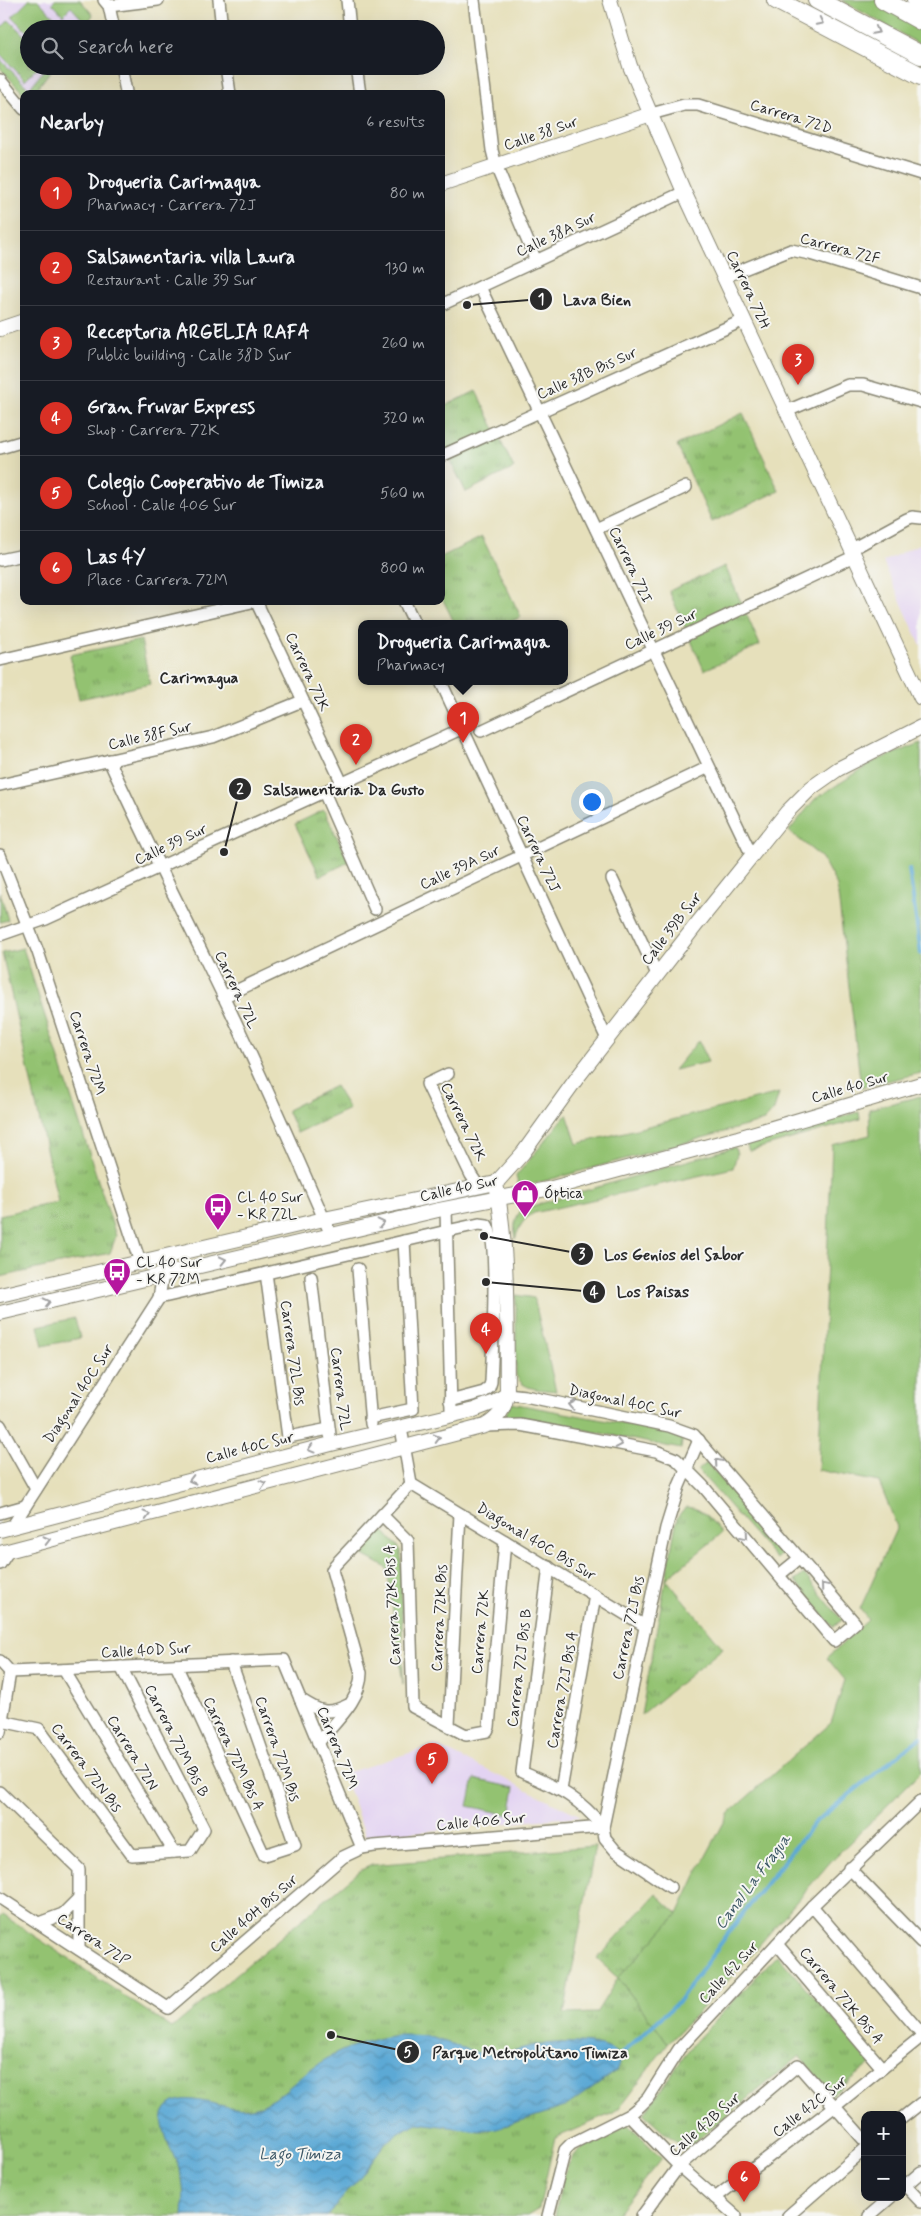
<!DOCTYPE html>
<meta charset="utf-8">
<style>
body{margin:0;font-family:Mynerve,sans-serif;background:#242831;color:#f1f3f6}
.controls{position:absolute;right:15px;bottom:15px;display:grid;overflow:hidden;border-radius:10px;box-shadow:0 5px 20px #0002}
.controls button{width:45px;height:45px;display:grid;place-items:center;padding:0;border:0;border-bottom:1px solid #363941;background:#171b24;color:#f1f3f6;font:25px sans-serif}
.you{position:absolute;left:591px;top:801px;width:18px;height:18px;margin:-12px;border:4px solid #fff;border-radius:50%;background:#1a73e8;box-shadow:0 0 0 8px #1a73e833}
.badge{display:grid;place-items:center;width:32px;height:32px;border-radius:50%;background:#d93025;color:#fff;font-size:16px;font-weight:700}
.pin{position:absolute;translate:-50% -41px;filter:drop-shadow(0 1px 2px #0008)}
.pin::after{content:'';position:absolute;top:26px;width:18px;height:15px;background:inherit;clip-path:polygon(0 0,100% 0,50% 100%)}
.popup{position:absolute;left:358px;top:620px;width:210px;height:65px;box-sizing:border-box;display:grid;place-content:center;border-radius:10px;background:#171b24;filter:drop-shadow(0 1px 4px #0005);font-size:16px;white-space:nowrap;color:#9ea1a6}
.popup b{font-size:19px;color:#f1f3f6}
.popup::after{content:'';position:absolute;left:50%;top:100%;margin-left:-10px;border:10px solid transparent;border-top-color:#171b24}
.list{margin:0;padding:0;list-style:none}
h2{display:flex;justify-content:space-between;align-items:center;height:65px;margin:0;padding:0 20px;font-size:21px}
h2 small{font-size:16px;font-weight:400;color:#9ea1a6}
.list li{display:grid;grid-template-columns:32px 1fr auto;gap:15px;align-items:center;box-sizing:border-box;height:75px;padding:0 20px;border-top:1px solid #363941}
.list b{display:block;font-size:19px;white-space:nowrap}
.list p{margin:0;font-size:16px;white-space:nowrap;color:#9ea1a6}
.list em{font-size:16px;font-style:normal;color:#9ea1a6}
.icon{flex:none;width:28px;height:28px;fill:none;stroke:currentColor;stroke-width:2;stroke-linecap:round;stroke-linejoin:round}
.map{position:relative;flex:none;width:921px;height:2216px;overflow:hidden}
.search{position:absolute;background:#171b24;box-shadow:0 5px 20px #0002;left:20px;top:20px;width:425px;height:55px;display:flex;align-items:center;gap:12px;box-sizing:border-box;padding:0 18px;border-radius:28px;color:#9ea1a6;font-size:19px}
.panel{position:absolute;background:#171b24;box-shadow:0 5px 20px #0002;left:20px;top:90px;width:425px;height:515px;border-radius:10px}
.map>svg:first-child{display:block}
.built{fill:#e3d3f2}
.green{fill:#93c271;stroke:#5f764e}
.park{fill:url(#park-tufts);stroke:#5f764e}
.water{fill:url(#water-waves);stroke:#446a80}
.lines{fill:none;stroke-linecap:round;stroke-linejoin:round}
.stream{stroke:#5ca9d5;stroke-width:4}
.minor-casing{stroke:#888673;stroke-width:14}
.tertiary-casing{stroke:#888673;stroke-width:16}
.trunk-casing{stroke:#888673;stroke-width:20}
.minor{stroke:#fff;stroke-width:11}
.tertiary{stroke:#fff;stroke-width:14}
.trunk{stroke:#fff;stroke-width:18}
.oneway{stroke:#a0a0a0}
.labels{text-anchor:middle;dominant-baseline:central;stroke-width:4;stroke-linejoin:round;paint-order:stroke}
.street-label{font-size:15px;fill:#2b2b2b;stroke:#f6f6f2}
.poi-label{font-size:15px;fill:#2b2b2b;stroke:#f6f6f2;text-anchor:start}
.neighbourhood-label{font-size:16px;font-weight:bold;fill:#2b2b2b;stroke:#f6f6f2}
.water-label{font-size:16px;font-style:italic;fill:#3c5766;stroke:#f6f6f2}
.leader{fill:none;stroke:#2b2b2b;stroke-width:2}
.callout-dot{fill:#2b2b2b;stroke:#f6f6f2;stroke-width:2}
.mark-label{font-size:15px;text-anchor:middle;font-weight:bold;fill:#fff}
.callout-label{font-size:16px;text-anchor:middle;font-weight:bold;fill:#2b2b2b;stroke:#f6f6f2;stroke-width:4;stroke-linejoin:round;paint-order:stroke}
</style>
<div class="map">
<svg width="921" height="2216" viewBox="0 0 921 2216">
<defs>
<pattern id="park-tufts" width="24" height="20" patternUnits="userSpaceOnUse" patternTransform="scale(1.25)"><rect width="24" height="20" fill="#93c271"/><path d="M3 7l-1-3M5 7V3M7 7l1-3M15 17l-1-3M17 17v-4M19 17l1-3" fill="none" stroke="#789e5d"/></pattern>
<pattern id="water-waves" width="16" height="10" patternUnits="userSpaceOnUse" patternTransform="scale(1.25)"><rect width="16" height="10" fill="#5ca9d5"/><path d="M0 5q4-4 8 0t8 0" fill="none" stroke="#4c8aad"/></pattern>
</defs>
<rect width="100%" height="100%" fill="#f6f6f2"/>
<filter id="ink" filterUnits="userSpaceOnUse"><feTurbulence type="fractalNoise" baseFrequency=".02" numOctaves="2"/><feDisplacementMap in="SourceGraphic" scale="10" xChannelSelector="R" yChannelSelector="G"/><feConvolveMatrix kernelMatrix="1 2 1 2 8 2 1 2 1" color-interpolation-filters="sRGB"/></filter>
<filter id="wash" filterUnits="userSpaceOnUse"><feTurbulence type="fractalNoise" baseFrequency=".0096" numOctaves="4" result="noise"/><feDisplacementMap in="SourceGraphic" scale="20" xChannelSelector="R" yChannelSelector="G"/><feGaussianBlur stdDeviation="1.12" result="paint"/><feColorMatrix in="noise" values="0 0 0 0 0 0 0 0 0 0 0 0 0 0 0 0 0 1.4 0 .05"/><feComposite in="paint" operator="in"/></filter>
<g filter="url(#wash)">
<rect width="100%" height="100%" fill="#e6e0bb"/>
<!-- built -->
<g class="built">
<polygon points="0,0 80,0 93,15 83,29 29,29 29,66 54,66 33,94 24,94 0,68"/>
<polygon points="921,543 921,646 883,562"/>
<polygon points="435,1745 581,1816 366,1837 343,1774"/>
</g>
<!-- green -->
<g class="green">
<polygon points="29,0 38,0 66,29 29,29 29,34 12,17"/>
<polygon points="55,0 80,0 93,15 83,29 75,29 82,19 71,7 63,15 52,3"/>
<polygon points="841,0 876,0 921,25 921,45"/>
<polygon points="9,20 29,40 29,66 39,66 25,80 0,54 0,29"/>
<polygon points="0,59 29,89 47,66 54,66 33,94 24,94 0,68"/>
<polygon points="921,743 921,1073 861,1087 837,886 822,858 789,831 815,799 875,761"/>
<polygon points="699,1040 708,1062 674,1070"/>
<polygon points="779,1093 774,1110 764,1121 519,1188 516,1176 567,1114 577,1144"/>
<polygon points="921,1096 921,1772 832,1860 737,1971 668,2043 618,1978 678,1914 699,1869 729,1813 831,1723 845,1680 827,1658 868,1620 860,1609 897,1527 879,1482 818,1470 832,1145 870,1135 869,1109"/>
<polygon points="859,1112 860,1119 749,1151 746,1143"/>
<path d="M735,1147l2,7 -4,14 -199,45c-11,6 -15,14 -19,26 -1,-13 -1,-20 7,-30z"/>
<path d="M516,1295l18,3 22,93c-16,-2 -33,0 -40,-16z"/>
<polygon points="75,1318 80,1338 43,1346 38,1326"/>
<polygon points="511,1403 683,1435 681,1449 529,1419 504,1418"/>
<polygon points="707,1463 784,1551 776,1559 698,1470"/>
<polygon points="382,1529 401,1550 403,1684 387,1568 356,1551"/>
<polygon points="804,1574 842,1620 833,1627 795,1581"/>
<polygon points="474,1779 515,1788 510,1815 468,1806"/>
</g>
<!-- park -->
<g class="park">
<polygon points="476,391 514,468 466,492 441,442 441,408"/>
<polygon points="743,413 779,491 712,522 677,445"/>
<polygon points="482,537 521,617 505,624 455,624 441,596 441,557"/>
<polygon points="725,566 760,645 704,670 669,591"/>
<polygon points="141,640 150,684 79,699 70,655"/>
<polygon points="324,810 349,862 320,876 295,824"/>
<polygon points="0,892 8,920 0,922"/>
<polygon points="23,948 116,1236 110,1253 0,1277 0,1215 58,1202 2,953"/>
<polygon points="335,1086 349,1109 297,1133 287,1110"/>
<path d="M687,1507c17,1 24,14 35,26l-56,46 57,69 -82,67 36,-197 5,-7z"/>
<polygon points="595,1846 564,2014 596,2013 618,1978 597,1959 656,1894 678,1914 618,1978 668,2043 619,2108 611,2114 555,2138 539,2209 527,2216 0,2216 0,1918 3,1915 172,2028 361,1870 372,1865"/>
<polygon points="777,1955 872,2063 832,2095 800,2056 685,2150 644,2114 692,2045"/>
<path d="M626,2123l36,35 -47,58h-60c4,-18 6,-40 16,-56 8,-15 40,-28 55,-37z"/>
</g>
<!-- water -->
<path class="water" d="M396,2035c9,0 18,0 27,1 21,3 41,15 63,18 18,2 38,-8 56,-10 17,-2 68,-4 77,12 2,5 -1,10 -3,15l-51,36 -67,21 -18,3 -62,-8 -17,8 -16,12 -24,33 -34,40h-144c1,-12 1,-27 -1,-38 -4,-18 -27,-53 -17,-68 16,-26 65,6 90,-3 28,-9 38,-26 60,-41 25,-17 52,-26 81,-31z"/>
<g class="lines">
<!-- stream -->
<g class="stream">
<polyline points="909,869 921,954"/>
<polyline points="619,2056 678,2002 743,1913 814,1823 921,1737"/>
</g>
</g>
</g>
<g filter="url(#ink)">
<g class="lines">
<defs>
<g id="minor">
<polyline points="104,0 109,6 114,29"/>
<polyline points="219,0 222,29"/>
<polyline points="347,0 350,29"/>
<polyline points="474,0 492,150 496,166 536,261"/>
<polyline points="109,6 158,0"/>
<polyline points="121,66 126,92"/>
<polyline points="226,66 230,94"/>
<polyline points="356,66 360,94"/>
<polyline points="0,80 24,109"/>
<polyline points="651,114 684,105 698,105 921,174"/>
<polyline points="724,277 791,250 810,254 921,288"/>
<polyline points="480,287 752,856"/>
<polyline points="441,305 684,192"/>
<polyline points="787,411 848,385 863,385 921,402"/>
<polyline points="0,448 24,441"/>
<polyline points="441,456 744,320"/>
<polyline points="596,529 686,487"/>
<polyline points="852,549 907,519 912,517 921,518"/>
<polyline points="0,560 24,555"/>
<polyline points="256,601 342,783"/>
<polyline points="404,601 415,624"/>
<polyline points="0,660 256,601"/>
<polyline points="441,682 607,1039"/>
<polyline points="481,731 855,556"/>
<path d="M109,760c38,84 81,166 121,250 35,74 68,149 101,225"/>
<polyline points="0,785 213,737 302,701"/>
<polyline points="324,792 375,909"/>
<polyline points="0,855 38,952 140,1262"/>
<polyline points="612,879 657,974"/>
<polyline points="0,935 46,919 463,728"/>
<polyline points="223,997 709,767"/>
<polyline points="448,1074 427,1084 471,1175 479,1187"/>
<polyline points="446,1208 451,1409"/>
<polyline points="358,1269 371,1424"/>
<polyline points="266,1273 288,1437 329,1429"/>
<polyline points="311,1277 330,1435"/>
<path d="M159,1298l288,-67 32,-7 8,1c12,14 5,133 4,157l-2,6 -5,4 -34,9"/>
<polyline points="370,1418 413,1409 404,1241"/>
<polyline points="0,1425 36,1489"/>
<polyline points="485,1426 520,1425 547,1430 656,1451 676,1459 703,1486 834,1641 855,1623 694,1435 669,1426 525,1396 507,1394"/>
<polyline points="401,1428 411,1484"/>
<polyline points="411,1484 645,1626"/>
<polyline points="0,1513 25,1506"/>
<polyline points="382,1515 408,1541 413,1707 466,1735 487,1731 489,1727 505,1541"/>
<polyline points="12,1527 159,1298 163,1274"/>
<polyline points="0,1564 9,1550"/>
<path d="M549,1567l-27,205c35,16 56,24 81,55"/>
<polyline points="779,1575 800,1558"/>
<polyline points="0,1661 10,1672"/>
<polyline points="176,1665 264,1855 295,1845 231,1662"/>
<polyline points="64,1670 174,1852"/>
<polyline points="10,1672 284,1660 362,1848"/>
<path d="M300,1699c19,12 26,17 48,6"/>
<polyline points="2,1721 39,1729 132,1855 190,1851 204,1829 121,1667"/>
<polyline points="449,1725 460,1514"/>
<polyline points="0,1732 10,1672"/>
<path d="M318,1743c17,-21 43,-43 43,-70l-29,-103 3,-5 76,-81"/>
<polyline points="561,1790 595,1595"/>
<polyline points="0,1792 79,1869 79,1949"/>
<polyline points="849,1868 921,1942"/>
<polyline points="670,1887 615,1850 605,1838 603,1827 666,1528 679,1486 699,1440"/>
<polyline points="0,1898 168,2008 343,1857 362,1848 374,1846 603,1827"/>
<polyline points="812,1906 921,2033"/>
<polyline points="39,1923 63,1914 78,1899"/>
<polyline points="777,1944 882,2068"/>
<polyline points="629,2115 679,2166 736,2216"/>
<polyline points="902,2118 921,2103"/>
<polyline points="902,2182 921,2202"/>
<polyline points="902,2188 921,2172"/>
<polyline points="715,2198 834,2107 921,2037"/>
<polyline points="548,2216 565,2150 571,2144 629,2115 640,2106 648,2098 679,2049 812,1906 921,1801"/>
<polyline points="642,2216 679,2166 798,2065 865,2141"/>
<polyline points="788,2216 865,2149"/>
<polyline points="869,2216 891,2197"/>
</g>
<g id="tertiary">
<polyline points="610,0 630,66 684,192 921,698"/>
<polyline points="441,184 651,114"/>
<polyline points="0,329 24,321"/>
<polyline points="496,1183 523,1153 577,1078 696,925 787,812 811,788 838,769 921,727"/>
<polyline points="0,1295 324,1219 496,1183"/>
<polyline points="0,1313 438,1210 552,1188 738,1138 921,1084"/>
<polyline points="0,1530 331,1444 474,1410 495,1402 507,1394"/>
<path d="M0,1553l485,-127c13,-8 20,-16 22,-32 -1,-71 2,-141 -11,-211"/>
</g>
<g id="trunk">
<polyline points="776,0 921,76"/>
<polyline points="817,0 921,55"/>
<polyline points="883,0 921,21"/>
<polyline points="916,0 921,3"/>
</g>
</defs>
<!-- minor casing -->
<use href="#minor" class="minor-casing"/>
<!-- tertiary casing -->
<use href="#tertiary" class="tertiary-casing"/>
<!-- trunk casing -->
<use href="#trunk" class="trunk-casing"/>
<!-- minor -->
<use href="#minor" class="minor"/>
<!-- tertiary -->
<use href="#tertiary" class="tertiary"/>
<!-- trunk -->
<use href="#trunk" class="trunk"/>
</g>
<!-- one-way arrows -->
<defs><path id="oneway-chevron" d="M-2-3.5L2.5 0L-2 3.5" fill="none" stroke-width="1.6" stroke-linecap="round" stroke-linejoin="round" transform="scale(1.25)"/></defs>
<g class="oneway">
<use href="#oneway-chevron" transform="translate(820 22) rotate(27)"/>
<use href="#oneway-chevron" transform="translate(876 31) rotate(28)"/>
<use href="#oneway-chevron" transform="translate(381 1223) rotate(-13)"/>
<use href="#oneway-chevron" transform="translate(223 1260) rotate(-13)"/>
<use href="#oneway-chevron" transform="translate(47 1302) rotate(-13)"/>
<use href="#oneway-chevron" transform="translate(572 1405) rotate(-168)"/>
<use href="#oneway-chevron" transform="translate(437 1438) rotate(-15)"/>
<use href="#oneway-chevron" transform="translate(619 1444) rotate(11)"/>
<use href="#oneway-chevron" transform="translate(311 1449) rotate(165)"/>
<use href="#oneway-chevron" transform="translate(718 1462) rotate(-131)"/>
<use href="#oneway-chevron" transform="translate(192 1480) rotate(166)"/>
<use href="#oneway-chevron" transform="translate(263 1484) rotate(-15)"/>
<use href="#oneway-chevron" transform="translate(147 1515) rotate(-15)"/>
<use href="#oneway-chevron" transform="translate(745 1536) rotate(50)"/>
<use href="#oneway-chevron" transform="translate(47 1540) rotate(-14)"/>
<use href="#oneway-chevron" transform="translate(824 1586) rotate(-130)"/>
</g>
</g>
<!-- icons -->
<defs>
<symbol id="shop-pin" viewBox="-11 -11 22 30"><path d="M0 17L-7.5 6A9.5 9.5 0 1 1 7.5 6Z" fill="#b5179e" stroke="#f6f6f2"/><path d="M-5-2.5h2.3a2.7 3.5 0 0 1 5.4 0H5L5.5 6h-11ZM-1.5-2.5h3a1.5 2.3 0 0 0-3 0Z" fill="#fff"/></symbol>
<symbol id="bus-pin" viewBox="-11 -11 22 30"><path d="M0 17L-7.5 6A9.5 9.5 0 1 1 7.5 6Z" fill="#b5179e" stroke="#f6f6f2"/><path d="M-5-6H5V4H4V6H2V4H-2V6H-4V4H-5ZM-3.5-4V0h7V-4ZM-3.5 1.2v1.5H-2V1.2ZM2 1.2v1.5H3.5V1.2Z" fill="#fff"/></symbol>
</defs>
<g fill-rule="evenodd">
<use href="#shop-pin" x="509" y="1178" width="32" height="43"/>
<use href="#bus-pin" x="202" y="1191" width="32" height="43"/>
<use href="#bus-pin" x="101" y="1256" width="32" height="43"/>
</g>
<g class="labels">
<!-- street labels -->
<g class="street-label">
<text transform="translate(791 117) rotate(17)">Carrera 72D</text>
<text transform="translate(541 134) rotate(-19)">Calle 38 Sur</text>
<text transform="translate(556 235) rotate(-25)">Calle 38A Sur</text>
<text transform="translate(840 249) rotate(15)">Carrera 72F</text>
<text transform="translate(748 290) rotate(65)">Carrera 72H</text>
<text transform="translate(587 374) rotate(-24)">Calle 38B Bis Sur</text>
<text transform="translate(630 565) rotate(65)">Carrera 72I</text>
<text transform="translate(661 630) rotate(-25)">Calle 39 Sur</text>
<text transform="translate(307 672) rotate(65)">Carrera 72K</text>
<text transform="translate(150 736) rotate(-13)">Calle 38F Sur</text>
<text transform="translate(171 845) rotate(-25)">Calle 39 Sur</text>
<text transform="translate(538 854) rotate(65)">Carrera 72J</text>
<text transform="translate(460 868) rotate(-25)">Calle 39A Sur</text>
<text transform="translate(672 929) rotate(-52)">Calle 39B Sur</text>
<text transform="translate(236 990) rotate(65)">Carrera 72L</text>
<text transform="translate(87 1053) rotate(72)">Carrera 72M</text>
<text transform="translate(850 1088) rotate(-16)">Calle 40 Sur</text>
<text transform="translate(463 1122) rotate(64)">Carrera 72K</text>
<text transform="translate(459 1189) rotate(-12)">Calle 40 Sur</text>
<text transform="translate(292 1353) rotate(82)">Carrera 72L Bis</text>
<text transform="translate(340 1389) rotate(83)">Carrera 72L</text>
<text transform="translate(79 1394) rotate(-57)">Diagonal 40C Sur</text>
<text transform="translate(625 1402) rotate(12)">Diagonal 40C Sur</text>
<text transform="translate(250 1448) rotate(-14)">Calle 40C Sur</text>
<text transform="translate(536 1542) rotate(31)">Diagonal 40C Bis Sur</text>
<text transform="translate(393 1605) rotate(-93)">Carrera 72K Bis A</text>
<text transform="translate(440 1618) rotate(-87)">Carrera 72K Bis</text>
<text transform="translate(629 1628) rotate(-78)">Carrera 72J Bis</text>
<text transform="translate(481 1632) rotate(-85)">Carrera 72K</text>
<text transform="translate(146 1651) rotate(-3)">Calle 40D Sur</text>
<text transform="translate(520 1668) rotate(-83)">Carrera 72J Bis B</text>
<text transform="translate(563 1690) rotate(-80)">Carrera 72J Bis A</text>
<text transform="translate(176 1741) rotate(63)">Carrera 72M Bis B</text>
<text transform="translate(337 1748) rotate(68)">Carrera 72M</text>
<text transform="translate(277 1749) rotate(71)">Carrera 72M Bis</text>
<text transform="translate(132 1753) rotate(59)">Carrera 72N</text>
<text transform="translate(233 1754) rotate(65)">Carrera 72M Bis A</text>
<text transform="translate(86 1768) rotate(53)">Carrera 72N Bis</text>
<text transform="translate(481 1822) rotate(-5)">Calle 40G Sur</text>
<text transform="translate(254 1914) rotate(-41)">Calle 40H Bis Sur</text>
<text transform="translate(93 1940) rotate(33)">Carrera 72P</text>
<text transform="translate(729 1973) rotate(-47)">Calle 42 Sur</text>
<text transform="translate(841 1996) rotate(50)">Carrera 72K Bis A</text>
<text transform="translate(810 2107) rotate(-38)">Calle 42C Sur</text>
<text transform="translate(705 2125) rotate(-41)">Calle 42B Sur</text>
</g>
<!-- poi labels -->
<g class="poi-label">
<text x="544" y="1194">Óptica</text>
<text x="237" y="1198">CL 40 Sur<tspan x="237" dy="17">- KR 72L</tspan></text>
<text x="136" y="1263">CL 40 Sur<tspan x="136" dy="17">- KR 72M</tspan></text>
</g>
<!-- neighbourhood labels -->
<g class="neighbourhood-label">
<text x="199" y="678">Carimagua</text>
</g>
<!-- water labels -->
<g class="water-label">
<text transform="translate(753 1882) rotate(-53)">Canal La Fragua</text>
<text x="300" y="2154">Lago Timiza</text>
</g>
</g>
<!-- callouts -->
<path class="leader" d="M467 305L541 299M224 852L240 789M484 1236L582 1254M486 1282L594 1292M331 2035L408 2052"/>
<g class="callout-dot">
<circle cx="467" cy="305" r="5"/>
<circle cx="224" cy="852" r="5"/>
<circle cx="484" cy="1236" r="5"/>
<circle cx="486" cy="1282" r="5"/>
<circle cx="331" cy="2035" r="5"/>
<circle cx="541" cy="299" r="12"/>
<circle cx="240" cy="789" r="12"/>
<circle cx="582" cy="1254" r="12"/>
<circle cx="594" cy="1292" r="12"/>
<circle cx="408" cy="2052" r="12"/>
</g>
<g class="mark-label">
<text x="541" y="304">1</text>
<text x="240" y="794">2</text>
<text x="582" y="1259">3</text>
<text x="594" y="1297">4</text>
<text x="408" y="2057">5</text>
</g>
<g class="callout-label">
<text x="597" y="305">Lava Bien</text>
<text x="344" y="795">Salsamentaria Da Gusto</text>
<text x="674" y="1260">Los Genios del Sabor</text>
<text x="653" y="1297">Los Paisas</text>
<text x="530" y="2058">Parque Metropolitano Timiza</text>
</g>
</svg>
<div class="controls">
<button>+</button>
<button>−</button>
</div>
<div class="you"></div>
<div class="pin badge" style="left:463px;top:743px">1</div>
<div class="popup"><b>Drogueria Carimagua</b>Pharmacy</div>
<div class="pin badge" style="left:356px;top:765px">2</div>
<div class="pin badge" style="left:798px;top:385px">3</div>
<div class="pin badge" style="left:486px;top:1354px">4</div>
<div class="pin badge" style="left:432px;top:1784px">5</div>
<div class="pin badge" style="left:744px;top:2202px">6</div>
<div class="search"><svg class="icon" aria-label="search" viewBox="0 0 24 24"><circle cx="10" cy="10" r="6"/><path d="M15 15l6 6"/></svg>Search here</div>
<section class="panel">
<h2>Nearby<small>6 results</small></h2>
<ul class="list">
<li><span class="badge">1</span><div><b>Drogueria Carimagua</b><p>Pharmacy · Carrera 72J</p></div><em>80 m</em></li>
<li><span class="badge">2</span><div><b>Salsamentaria villa Laura</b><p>Restaurant · Calle 39 Sur</p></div><em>130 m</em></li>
<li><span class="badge">3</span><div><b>Receptoria ARGELIA RAFA</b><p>Public building · Calle 38D Sur</p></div><em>260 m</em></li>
<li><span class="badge">4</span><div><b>Gran Fruvar Express</b><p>Shop · Carrera 72K</p></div><em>320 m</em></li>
<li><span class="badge">5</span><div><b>Colegio Cooperativo de Timiza</b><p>School · Calle 40G Sur</p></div><em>560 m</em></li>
<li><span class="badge">6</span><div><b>Las 4Y</b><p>Place · Carrera 72M</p></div><em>800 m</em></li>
</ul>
</section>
</div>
